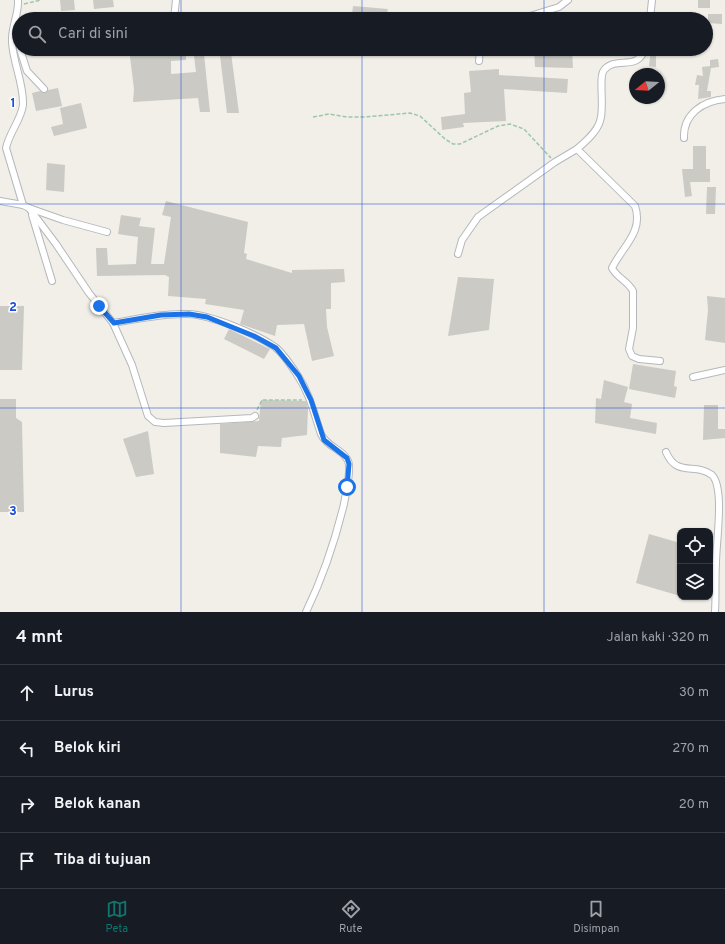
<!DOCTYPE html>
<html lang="id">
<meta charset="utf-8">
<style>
body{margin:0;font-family:Overpass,sans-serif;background:#242831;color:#f1f3f6}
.controls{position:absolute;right:12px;bottom:12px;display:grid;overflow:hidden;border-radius:8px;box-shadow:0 1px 3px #0004}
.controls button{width:36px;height:36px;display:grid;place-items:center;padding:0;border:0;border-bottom:1px solid #363941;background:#171b24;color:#f1f3f6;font:20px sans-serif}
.compass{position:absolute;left:629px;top:68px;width:36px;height:36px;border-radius:50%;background:#171b24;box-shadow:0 1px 3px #0004;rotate:252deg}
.stop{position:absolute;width:12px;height:12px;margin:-9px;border:3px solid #1a73e8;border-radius:50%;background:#fff}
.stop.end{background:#1a73e8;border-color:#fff;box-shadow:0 1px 4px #0008}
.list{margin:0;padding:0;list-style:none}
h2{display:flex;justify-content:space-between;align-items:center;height:52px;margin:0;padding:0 16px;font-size:17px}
h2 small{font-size:13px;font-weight:400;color:#9ea1a6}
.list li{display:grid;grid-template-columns:26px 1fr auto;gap:12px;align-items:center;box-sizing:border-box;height:56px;padding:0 16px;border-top:1px solid #363941}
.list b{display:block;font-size:15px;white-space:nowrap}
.list em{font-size:13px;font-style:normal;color:#9ea1a6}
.icon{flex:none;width:22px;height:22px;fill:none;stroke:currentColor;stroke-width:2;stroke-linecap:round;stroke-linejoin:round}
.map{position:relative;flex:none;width:725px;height:612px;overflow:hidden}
.search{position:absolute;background:#171b24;box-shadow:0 1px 3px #0004;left:12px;right:12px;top:12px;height:44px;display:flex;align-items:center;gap:10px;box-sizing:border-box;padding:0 14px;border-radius:22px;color:#9ea1a6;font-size:15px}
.sheet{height:276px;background:#171b24}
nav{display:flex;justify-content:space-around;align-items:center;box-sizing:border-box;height:56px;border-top:1px solid #363941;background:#171b24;font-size:11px;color:#9ea1a6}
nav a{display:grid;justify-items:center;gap:2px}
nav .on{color:#0f766e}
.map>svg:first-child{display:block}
.building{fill:#cccac5}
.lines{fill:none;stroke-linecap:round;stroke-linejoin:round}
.minor-casing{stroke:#b5b8bc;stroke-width:8}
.path{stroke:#9cc7a9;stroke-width:1.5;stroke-dasharray:4 2;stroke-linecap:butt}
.minor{stroke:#fff;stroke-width:6}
.route{stroke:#1a73e8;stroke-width:5}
.grid{fill:none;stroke:#1d4ed8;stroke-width:1;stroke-opacity:0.55}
.grid-label{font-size:13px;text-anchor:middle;font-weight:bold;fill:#1d4ed8;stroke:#fff;stroke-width:3;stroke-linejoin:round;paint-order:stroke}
</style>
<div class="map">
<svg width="725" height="612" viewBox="0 0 725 612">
<rect width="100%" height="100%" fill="#f1efe8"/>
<!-- building -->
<g class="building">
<polygon points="60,0 74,0 75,10 61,11"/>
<polygon points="93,0 113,0 114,7 94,9"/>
<rect x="698" y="0" width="12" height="8"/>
<polygon points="353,6 388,9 385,19 373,19 352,15"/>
<polygon points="708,14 722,14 722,24 708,23"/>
<polygon points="129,49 186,49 186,60 171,61 171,74 196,72 194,56 204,54 210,112 200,112 198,98 133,102 134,89"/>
<polygon points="534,49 572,49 573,68 535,67"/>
<polygon points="651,49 656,49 656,67 649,66"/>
<polygon points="231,53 239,113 227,113 220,56"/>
<polygon points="718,59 719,67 711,68 707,91 711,91 711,97 698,99 699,85 695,85 697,75 703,76 702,67 710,66 710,60"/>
<polygon points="499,69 499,75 568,79 567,93 504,89 506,121 463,123 464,127 442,130 441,117 465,114 464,93 471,92 469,71"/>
<polygon points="58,88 62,106 36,111 32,93 40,91 45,93 48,90"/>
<polygon points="81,103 87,128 54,136 51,127 63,124 60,108"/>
<polygon points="693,146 706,146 706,169 710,169 710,182 690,182 692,196 685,197 682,169 693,169"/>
<polygon points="47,163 65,165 64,192 46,190"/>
<polygon points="707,187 716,187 715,214 706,214"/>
<polygon points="166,201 248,222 244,253 247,254 246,259 292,273 292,270 344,269 345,282 331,283 331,309 326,309 327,327 334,356 312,361 304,324 277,325 275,336 240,324 244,310 205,304 206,299 168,296 169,277 165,275 97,276 96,248 107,248 108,265 136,264 138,237 118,234 121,215 141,218 139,226 155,228 151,264 164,264 171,217 162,215"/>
<polygon points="458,277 494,279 489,330 448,336"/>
<polygon points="707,296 725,298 725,343 705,340 708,310"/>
<polygon points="0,306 24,306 22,370 0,370"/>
<polygon points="229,329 270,349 264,359 224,339"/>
<polygon points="633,364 676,371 674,386 677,387 675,398 629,389"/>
<polygon points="604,380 628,387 624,402 632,404 630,418 657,423 656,434 595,423 596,398 601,399"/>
<polygon points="0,399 16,399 16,418 22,422 24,512 0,512"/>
<polygon points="261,400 306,401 308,409 307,435 282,438 281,447 258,446 256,457 220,453 220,424 259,421"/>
<polygon points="704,405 718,405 718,429 725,429 725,438 703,440"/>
<polygon points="148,431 154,474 136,477 123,439"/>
<polygon points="649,534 680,543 680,569 677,582 680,583 680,596 636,583"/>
</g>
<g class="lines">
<defs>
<g id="minor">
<path d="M18,0c1,14 -7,27 -6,42 1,21 12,42 11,63 -2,15 -14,28 -17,43l17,57 6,3 27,36 33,49 24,30 19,42 16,51 7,6 9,1 88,-5 3,-2"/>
<polyline points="16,19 19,40"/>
<polyline points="174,19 176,0"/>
<polyline points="520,19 559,7 568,0"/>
<polyline points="650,19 652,0"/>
<polyline points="20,49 27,71 44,89"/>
<path d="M645,49c-8,23 -28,6 -41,21 -6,7 1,38 -4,51 -3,11 -15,21 -23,28l58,57c9,26 -13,41 -23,62 5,10 16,13 21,23v37l-4,21 3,7 7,3 21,2"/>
<polyline points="479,61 480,49"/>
<path d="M684,138c-1,-24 19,-37 41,-39"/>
<polyline points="0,201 23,205"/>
<polyline points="29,208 63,220 107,232"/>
<polyline points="32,215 52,281"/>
<polyline points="458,254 462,240 478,217 555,162 577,149"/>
<path d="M113,323c25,-4 50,-10 75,-9 24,1 68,20 87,33 9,7 17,20 23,29 12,18 16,38 23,58 5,13 27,17 28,31 1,13 -3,26 -5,39 -9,37 -21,73 -38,108"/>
<polyline points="693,377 725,370"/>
<path d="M666,452c11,26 29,10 46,23 13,13 4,68 4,88 -1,16 0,33 -1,49"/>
</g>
</defs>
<!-- minor casing -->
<use href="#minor" class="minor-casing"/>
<!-- path -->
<g class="path">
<polyline points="24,4 41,0"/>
<polyline points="313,117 329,114 347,117 365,117 410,113 420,116 445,139 453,144 460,144 498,126 510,124 524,129 551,158"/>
<polyline points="257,410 262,400 302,400"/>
</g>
<!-- minor -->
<use href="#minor" class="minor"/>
</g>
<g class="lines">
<!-- route -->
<polyline class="route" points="99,306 114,323 161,315 189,314 207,317 254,336 276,348 299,376 311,400 324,440 347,458 349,464 347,487"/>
</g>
<!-- grid -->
<path class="grid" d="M181,0v19M362,0v19M544,0v19M181,49v563M362,49v563M544,49v563M0,204h725M0,408h725"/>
<g class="grid-label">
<text x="13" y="107">1</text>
<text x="13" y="311">2</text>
<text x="13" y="515">3</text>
</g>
</svg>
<div class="controls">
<button><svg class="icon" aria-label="locate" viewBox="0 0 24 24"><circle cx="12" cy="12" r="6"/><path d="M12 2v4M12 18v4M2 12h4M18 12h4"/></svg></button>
<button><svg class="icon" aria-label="layers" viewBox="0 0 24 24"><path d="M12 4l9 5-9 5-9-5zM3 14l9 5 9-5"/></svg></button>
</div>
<svg class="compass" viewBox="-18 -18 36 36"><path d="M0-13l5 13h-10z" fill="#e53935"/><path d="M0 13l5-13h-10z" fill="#9ea1a6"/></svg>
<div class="stop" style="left:347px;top:487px"></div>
<div class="stop end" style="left:99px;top:306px"></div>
<div class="search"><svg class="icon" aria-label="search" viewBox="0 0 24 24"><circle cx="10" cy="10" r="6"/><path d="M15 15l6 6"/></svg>Cari di sini</div>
</div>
<section class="sheet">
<h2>4 mnt<small>Jalan kaki · 320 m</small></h2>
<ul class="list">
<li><svg class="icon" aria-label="ahead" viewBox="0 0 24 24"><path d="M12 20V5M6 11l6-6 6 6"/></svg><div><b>Lurus</b></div><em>30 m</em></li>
<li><svg class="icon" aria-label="left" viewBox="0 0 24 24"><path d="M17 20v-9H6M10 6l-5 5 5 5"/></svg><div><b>Belok kiri</b></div><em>270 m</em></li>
<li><svg class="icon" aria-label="right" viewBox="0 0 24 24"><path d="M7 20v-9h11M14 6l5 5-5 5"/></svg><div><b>Belok kanan</b></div><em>20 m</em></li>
<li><svg class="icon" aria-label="arrive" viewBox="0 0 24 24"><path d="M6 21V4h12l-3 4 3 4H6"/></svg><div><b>Tiba di tujuan</b></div></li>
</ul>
</section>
<nav>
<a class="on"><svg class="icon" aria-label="map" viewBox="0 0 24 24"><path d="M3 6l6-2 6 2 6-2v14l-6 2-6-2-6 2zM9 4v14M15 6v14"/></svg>Peta</a>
<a><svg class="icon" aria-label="directions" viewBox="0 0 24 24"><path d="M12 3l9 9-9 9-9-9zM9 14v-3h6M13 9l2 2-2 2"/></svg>Rute</a>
<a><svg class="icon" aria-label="saved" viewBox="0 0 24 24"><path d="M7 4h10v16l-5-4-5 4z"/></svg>Disimpan</a>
</nav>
